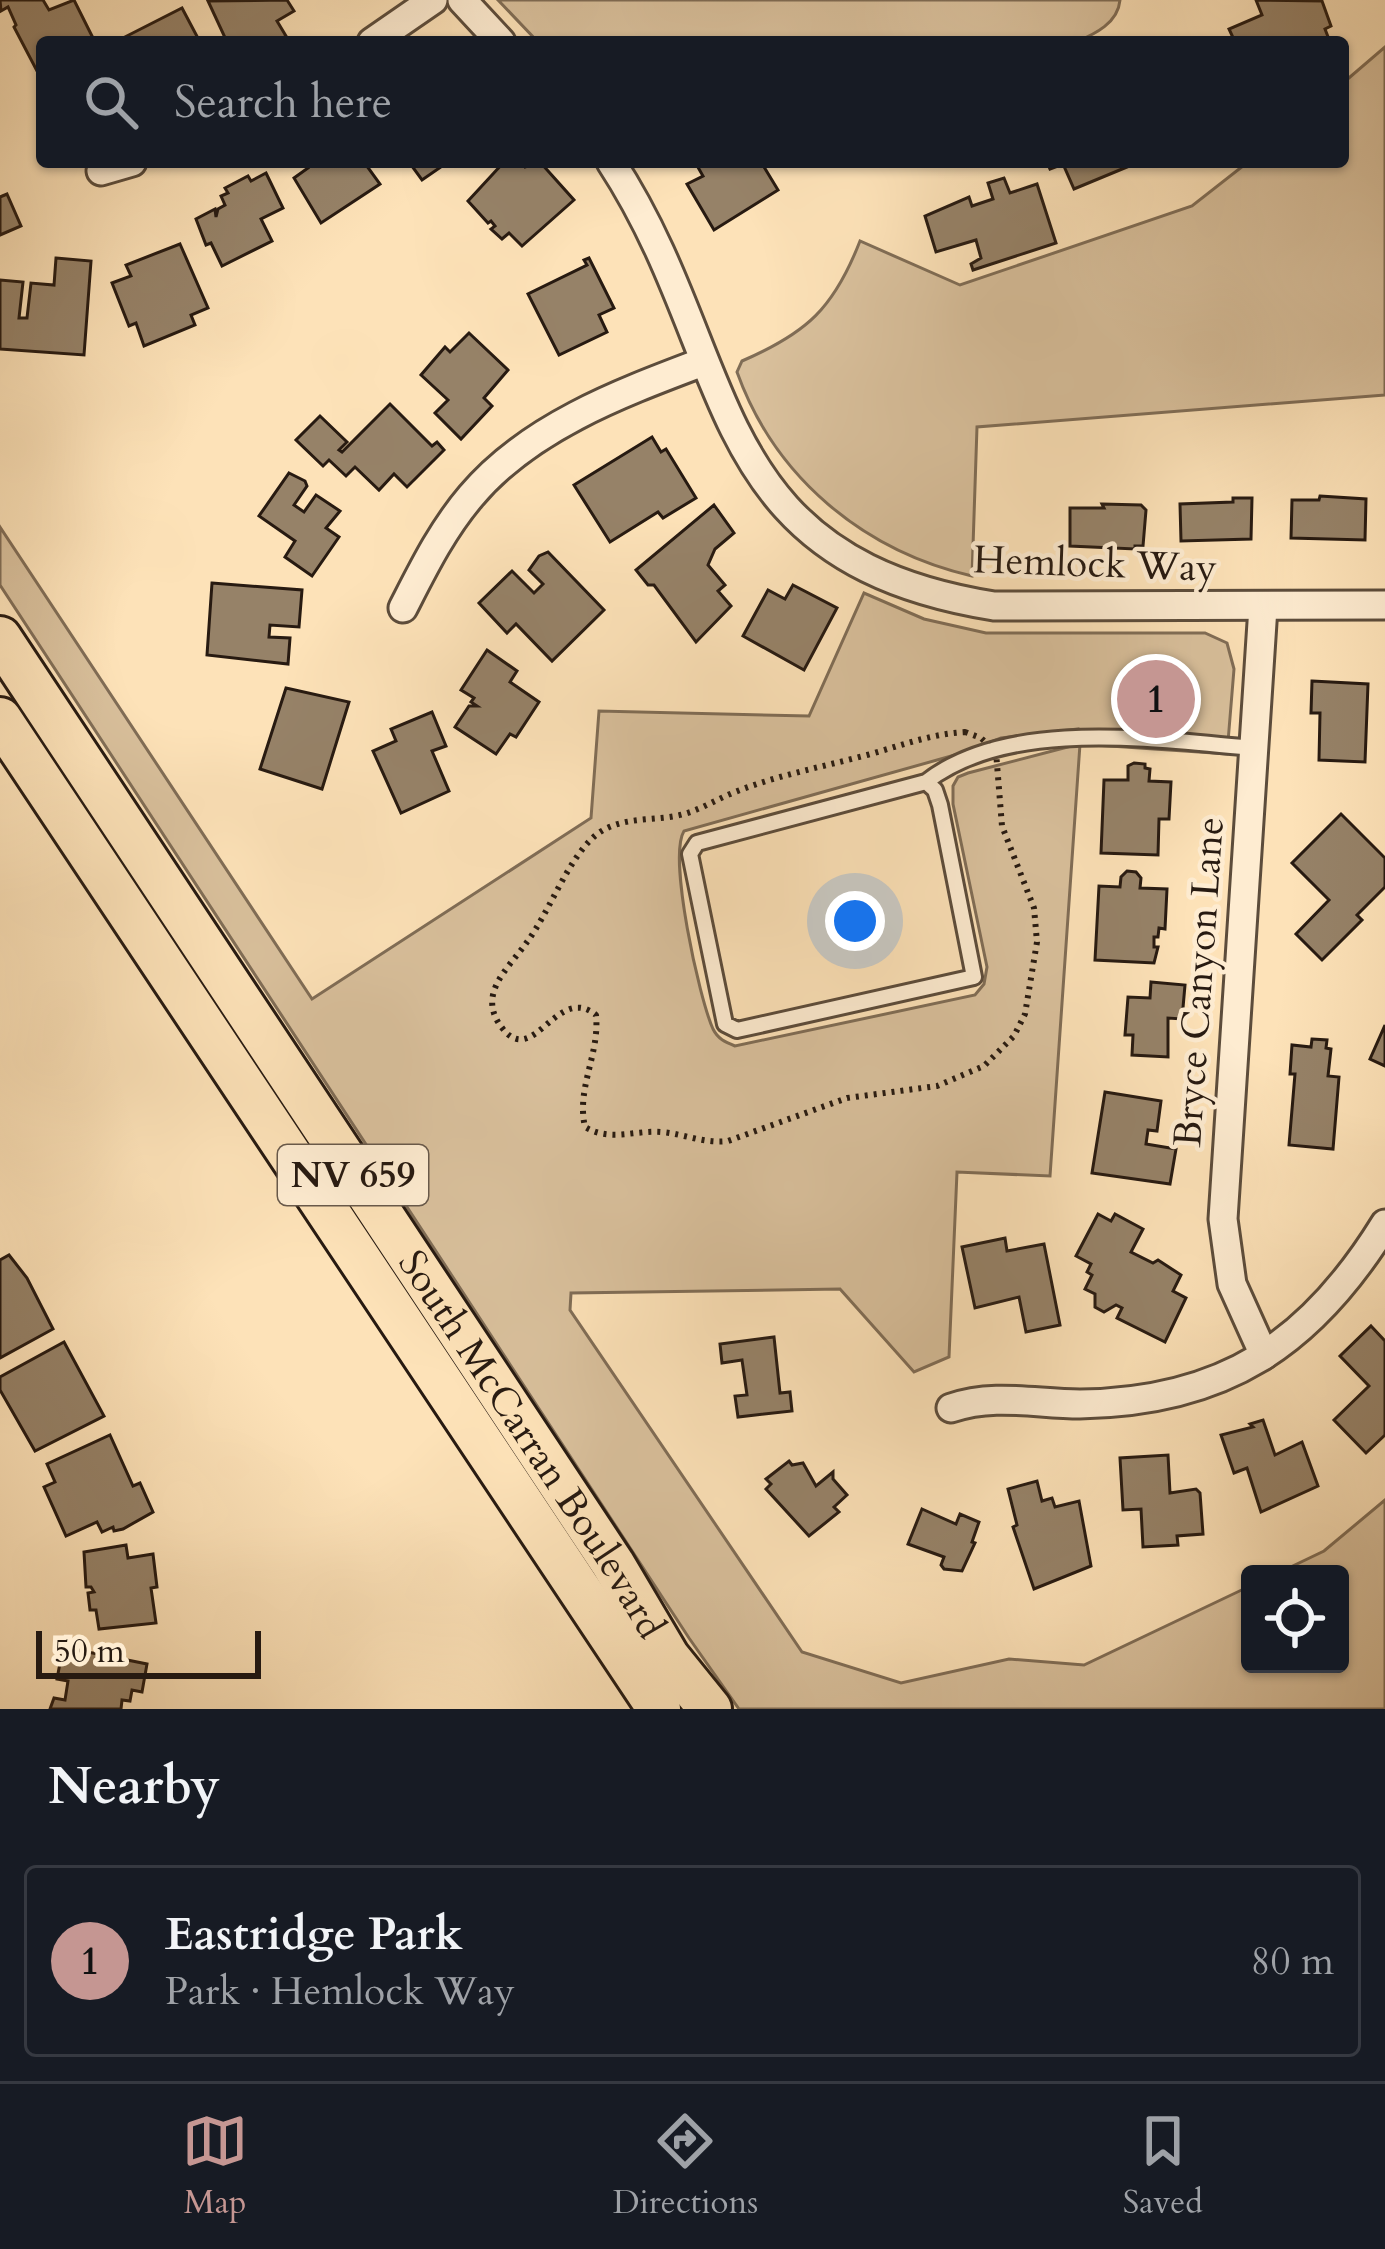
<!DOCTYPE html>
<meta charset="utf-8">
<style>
body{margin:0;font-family:Cardo,serif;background:#242831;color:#f1f3f6}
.controls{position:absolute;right:36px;bottom:36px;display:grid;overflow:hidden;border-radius:12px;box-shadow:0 3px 9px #0004}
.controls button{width:108px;height:108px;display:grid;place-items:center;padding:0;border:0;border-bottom:3px solid #363941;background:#171b24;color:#f1f3f6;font:60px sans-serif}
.scale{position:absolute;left:36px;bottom:30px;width:225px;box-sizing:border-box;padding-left:12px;border:6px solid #271a11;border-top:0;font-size:33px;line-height:42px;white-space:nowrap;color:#271a11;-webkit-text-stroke:9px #feecd1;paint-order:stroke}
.you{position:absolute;left:855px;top:921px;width:42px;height:42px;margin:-30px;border:9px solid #fff;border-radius:50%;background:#1a73e8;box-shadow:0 0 0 18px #1a73e833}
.badge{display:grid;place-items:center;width:78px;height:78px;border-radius:50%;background:#c59692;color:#111;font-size:39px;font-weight:700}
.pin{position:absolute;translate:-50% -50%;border:6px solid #fff;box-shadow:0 3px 12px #0006}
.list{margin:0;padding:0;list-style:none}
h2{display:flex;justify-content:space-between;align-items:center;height:156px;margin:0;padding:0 48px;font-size:51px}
h2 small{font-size:39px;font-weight:400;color:#9ea1a6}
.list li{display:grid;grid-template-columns:78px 1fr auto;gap:36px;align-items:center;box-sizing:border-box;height:192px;margin:0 24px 24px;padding:0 24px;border:3px solid #363941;border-radius:12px}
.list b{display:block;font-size:45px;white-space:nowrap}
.list p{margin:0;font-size:39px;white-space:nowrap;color:#9ea1a6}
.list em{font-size:39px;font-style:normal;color:#9ea1a6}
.icon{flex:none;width:66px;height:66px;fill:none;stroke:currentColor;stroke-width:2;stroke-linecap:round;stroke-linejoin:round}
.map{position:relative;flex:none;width:1385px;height:1709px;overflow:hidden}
.search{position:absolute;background:#171b24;box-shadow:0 3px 9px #0004;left:36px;right:36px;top:36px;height:132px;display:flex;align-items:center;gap:30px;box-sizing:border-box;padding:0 42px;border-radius:12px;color:#9ea1a6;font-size:45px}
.sheet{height:372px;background:#171b24}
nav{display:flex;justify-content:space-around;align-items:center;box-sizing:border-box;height:168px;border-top:3px solid #363941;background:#171b24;font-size:33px;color:#9ea1a6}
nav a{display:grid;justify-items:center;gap:6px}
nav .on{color:#c59692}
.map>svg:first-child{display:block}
.green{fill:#d9c09c;stroke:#806d56;stroke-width:3;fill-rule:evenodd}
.building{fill:#968268;stroke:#271a11;stroke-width:3}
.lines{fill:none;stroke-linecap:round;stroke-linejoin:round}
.lane-casing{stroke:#5c4c3b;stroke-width:20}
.street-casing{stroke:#5c4c3b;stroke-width:33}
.primary-casing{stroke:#271a11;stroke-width:48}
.path{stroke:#271a11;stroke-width:6;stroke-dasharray:3 6;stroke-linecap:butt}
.lane{stroke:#feecd1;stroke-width:14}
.street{stroke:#feecd1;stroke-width:27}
.primary{stroke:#fde2b8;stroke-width:42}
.labels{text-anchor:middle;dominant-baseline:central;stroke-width:9;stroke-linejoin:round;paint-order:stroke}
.shield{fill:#feecd1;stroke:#68594b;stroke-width:3}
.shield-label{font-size:36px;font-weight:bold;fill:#271a11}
.street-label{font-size:39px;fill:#271a11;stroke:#feecd1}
</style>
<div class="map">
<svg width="1385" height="1709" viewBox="0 0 1385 1709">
<rect width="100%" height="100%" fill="#fde2b8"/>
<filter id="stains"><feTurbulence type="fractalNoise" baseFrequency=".00167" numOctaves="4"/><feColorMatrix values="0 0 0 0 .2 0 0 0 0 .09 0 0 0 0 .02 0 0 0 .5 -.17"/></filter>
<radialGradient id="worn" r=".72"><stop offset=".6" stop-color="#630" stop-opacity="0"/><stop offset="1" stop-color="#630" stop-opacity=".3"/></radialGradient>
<!-- green -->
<g class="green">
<path d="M498,0h622c-2,23 -25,34 -44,42h-538z"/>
<path d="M1385,47v348l-408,32 -5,149c-108,-25 -197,-98 -235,-204l5,-11c65,-28 92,-53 118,-120l100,44 232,-79 56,-44h95v-79z"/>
<path d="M0,527l312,472 279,-181 8,-107 210,5 55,-123 60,26 62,14h219l22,10 7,26 -7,85 -147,-10 -30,432 -93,-4 -8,185 -35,15 -74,-83 -269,4 -1,17 232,342 99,31 108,-24 75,6 166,-79v78h90v-90h-64l48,-23 61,-51v209h-646l-50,-71 -689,-1053zM1078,729l1,15 -111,29 -10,4 -5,9v18l34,163 -3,17 -9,11 -240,51c-10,-4 -17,-7 -22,-17 -14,-31 -45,-172 -29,-198l278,-78 39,-15z"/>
</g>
<!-- building -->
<g class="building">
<polygon points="0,0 43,0 49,10 74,0 95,42 42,42 42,74 37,71 14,27 16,25 8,7 1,11"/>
<polygon points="287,0 294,11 277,21 286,36 276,42 227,42 208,1"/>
<polygon points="1256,0 1322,1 1331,26 1325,29 1330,42 1235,42 1229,29 1262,15"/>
<polygon points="182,8 200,42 123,42 121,39"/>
<polygon points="303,162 364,162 380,184 321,223 294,178 308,168"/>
<polygon points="409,162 448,162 422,180"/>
<polygon points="504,162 521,162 525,167 540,162 574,200 522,246 509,233 502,239 491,229 495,226 491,221 488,223 468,201"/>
<polygon points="695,162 761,162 778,190 714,230 687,184 703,176"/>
<polygon points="1047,162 1139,162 1074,189 1063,164 1050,169"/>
<polygon points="266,173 283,208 261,219 272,241 222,266 211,243 206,245 196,219 215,209 216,217 218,209 225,205 221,196 228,193 225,188 248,176 251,181"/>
<polygon points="1004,178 1010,193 1037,184 1056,243 973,270 971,264 981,258 976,240 936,252 925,216 969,197 972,206 993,199 988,183"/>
<polygon points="7,194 21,226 0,235 0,197"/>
<polygon points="180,244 208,308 191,315 195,325 144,346 136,323 129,326 112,283 131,276 126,265"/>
<polygon points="56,258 91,261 84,355 0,349 0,280 23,282 19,318 27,318 31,283 54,285"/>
<polygon points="589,258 614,308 599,315 607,332 559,355 528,294 587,265 584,260"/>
<polygon points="469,333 508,370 484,398 492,406 461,439 435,413 448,400 421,375 445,347 450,352"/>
<polygon points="390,404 432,446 437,442 444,450 407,487 394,474 379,490 355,467 346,476 329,460 323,466 296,440 320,416 347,442 339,450 342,452"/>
<polygon points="652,437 661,452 666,449 696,498 663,518 658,512 610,542 574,485"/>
<polygon points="289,473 305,481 307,486 294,505 304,512 316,495 340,511 326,528 339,537 312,576 285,557 295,541 259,516"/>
<polygon points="1320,496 1366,499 1365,540 1291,538 1292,500 1319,500"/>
<polygon points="1233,498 1252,498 1251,539 1181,541 1180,504 1233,502"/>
<polygon points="1102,504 1141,505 1146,510 1143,546 1135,546 1135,549 1070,546 1070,508 1104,508"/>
<polygon points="714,505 734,533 715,549 708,565 725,585 718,591 731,606 696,642 654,585 648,585 636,570"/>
<polygon points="548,552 604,610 552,661 516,624 507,633 479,603 512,571 534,593 543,584 529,570 539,556"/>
<polygon points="212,583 302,590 299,627 270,625 269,637 290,638 288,664 207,655"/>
<polygon points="793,585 837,608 804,670 743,636 768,590 785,599"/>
<polygon points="487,650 517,671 510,682 539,702 516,737 510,734 496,754 455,727 469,706 477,706 471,702 474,698 461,690"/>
<polygon points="1312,681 1368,684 1365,762 1319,760 1320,713 1311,713"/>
<polygon points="286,688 349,702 322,789 260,769"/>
<polygon points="432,712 446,746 432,751 449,791 401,813 373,751 396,741 391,729"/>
<polygon points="1134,763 1145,764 1145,768 1150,769 1149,781 1171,782 1169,819 1159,819 1158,855 1101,853 1104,780 1128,780 1128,766"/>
<polygon points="1341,814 1385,858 1385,887 1357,915 1362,920 1322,960 1296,934 1329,900 1292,863"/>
<polygon points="1127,871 1136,872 1141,878 1140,888 1167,889 1165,929 1159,928 1158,937 1154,937 1154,947 1158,947 1154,963 1095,960 1099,886 1120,887 1121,877"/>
<polygon points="1151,982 1185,985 1182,1019 1168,1018 1168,1057 1132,1055 1133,1035 1125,1035 1128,997 1150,998"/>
<polygon points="1385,1025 1385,1066 1370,1059"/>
<polygon points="1312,1039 1327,1040 1326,1048 1331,1049 1328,1076 1339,1077 1333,1149 1289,1145 1295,1074 1290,1074 1292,1045 1311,1047"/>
<polygon points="1105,1092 1161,1101 1157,1131 1148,1130 1146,1144 1176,1149 1170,1184 1092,1173"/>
<polygon points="1098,1214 1111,1221 1115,1214 1143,1229 1131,1252 1153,1263 1158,1260 1181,1275 1173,1291 1186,1298 1165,1342 1117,1318 1122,1308 1116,1305 1104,1312 1095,1307 1095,1294 1085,1289 1092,1275 1087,1272 1091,1264 1076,1256"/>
<polygon points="1005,1238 1007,1251 1044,1244 1060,1325 1026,1332 1019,1297 975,1308 962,1247"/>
<polygon points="9,1255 27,1278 53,1329 0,1358 0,1260"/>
<polygon points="1371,1326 1385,1341 1385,1435 1366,1453 1334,1420 1369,1386 1340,1356"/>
<polygon points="774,1337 780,1393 790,1392 792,1411 738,1417 735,1396 747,1395 742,1360 722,1363 720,1344"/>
<polygon points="64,1342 104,1416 35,1451 0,1390 0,1377"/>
<polygon points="1263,1420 1275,1455 1302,1442 1318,1486 1261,1512 1247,1468 1234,1473 1221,1435 1253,1427 1250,1424"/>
<polygon points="110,1435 133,1486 140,1483 153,1512 123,1529 114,1531 113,1527 102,1532 97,1522 66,1536 44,1487 55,1482 47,1464"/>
<polygon points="1168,1455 1170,1493 1196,1489 1200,1493 1203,1534 1177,1536 1178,1545 1143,1547 1141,1509 1123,1510 1120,1458"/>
<polygon points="789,1461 792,1465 803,1463 816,1486 833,1472 833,1479 847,1495 834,1507 839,1512 809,1536 766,1489 771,1484 766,1479"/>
<polygon points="1037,1481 1042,1501 1052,1498 1055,1507 1079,1501 1091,1566 1034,1589 1013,1527 1017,1525 1008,1489"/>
<polygon points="922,1509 956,1524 960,1514 979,1522 972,1542 975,1543 962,1571 944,1569 941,1565 944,1557 908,1544"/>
<polygon points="126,1545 128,1558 153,1554 157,1587 151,1588 156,1623 99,1629 96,1610 90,1610 88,1593 94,1592 91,1587 86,1587 84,1552"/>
<polygon points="63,1647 147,1664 142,1692 132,1690 130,1701 122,1700 121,1709 50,1709 54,1698 65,1700 68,1681 57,1679"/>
</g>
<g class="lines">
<defs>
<path id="lane" d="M926,782l9,8 5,15 34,172 -237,53 -12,-6 -35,-170 7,-11 229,-61c83,-65 231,-42 328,-34"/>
<g id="street">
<polyline points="462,0 501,42"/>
<polyline points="372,42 433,0"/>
<path d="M611,162c129,197 88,397 383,444l391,-1"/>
<polyline points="101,171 132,162"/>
<polyline points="1263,607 1223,1219 1232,1284 1264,1355"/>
<path d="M403,608c20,-39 39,-78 68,-112 58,-69 150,-103 232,-134"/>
<path d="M951,1408c44,-15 85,-4 129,-4 144,-2 231,-60 305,-180"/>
</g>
<g id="primary">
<path id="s1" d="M0,638l613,926 55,93 42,52"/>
<polyline points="0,719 659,1709"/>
</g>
</defs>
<!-- lane casing -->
<use href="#lane" class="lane-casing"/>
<!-- street casing -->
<use href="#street" class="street-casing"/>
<!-- primary casing -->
<use href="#primary" class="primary-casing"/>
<!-- path -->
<path class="path" d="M965,732l16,6 15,14 6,74 32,82 3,34 -12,72 -11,22 -30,30 -47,20 -90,12 -119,43c-24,3 -43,-7 -67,-9 -27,-2 -51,10 -76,-5 -9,-39 15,-73 11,-112 -39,-32 -62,53 -93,14 -28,-34 5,-60 24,-87 23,-31 41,-84 69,-107 25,-20 60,-13 88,-21 18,-5 33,-15 51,-22 43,-17 87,-25 132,-37 33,-9 63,-21 98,-23z"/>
<!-- lane -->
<use href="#lane" class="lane"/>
<!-- street -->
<use href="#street" class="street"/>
<!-- primary -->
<use href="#primary" class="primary"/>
</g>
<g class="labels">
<!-- shield labels -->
<rect class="shield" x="278" y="1145" width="150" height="60" rx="9"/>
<g class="shield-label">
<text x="353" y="1175">NV 659</text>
</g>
<!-- street labels -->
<g class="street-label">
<text transform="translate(1095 564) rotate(2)">Hemlock Way</text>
<text transform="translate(1199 982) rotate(-86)">Bryce Canyon Lane</text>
<text stroke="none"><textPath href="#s1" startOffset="966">South McCarran Boulevard</textPath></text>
</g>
</g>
<rect width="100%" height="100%" filter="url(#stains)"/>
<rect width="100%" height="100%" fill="url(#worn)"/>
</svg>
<div class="controls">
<button><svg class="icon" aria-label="locate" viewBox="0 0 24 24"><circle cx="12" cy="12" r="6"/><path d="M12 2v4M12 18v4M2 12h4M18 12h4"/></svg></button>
</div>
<div class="scale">50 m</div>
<div class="you"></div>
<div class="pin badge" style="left:1156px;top:699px">1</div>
<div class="search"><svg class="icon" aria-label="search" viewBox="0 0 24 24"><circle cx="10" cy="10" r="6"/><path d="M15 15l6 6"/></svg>Search here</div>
</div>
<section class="sheet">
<h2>Nearby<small></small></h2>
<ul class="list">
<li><span class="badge">1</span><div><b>Eastridge Park</b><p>Park · Hemlock Way</p></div><em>80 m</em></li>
</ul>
</section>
<nav>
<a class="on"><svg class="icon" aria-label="map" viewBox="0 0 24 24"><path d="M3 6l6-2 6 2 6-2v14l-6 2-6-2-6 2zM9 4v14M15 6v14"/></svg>Map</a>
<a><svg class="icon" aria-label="directions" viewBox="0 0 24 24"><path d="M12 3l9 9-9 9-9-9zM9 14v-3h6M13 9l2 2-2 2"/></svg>Directions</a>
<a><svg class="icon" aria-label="saved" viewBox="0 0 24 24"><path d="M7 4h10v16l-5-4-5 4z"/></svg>Saved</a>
</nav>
